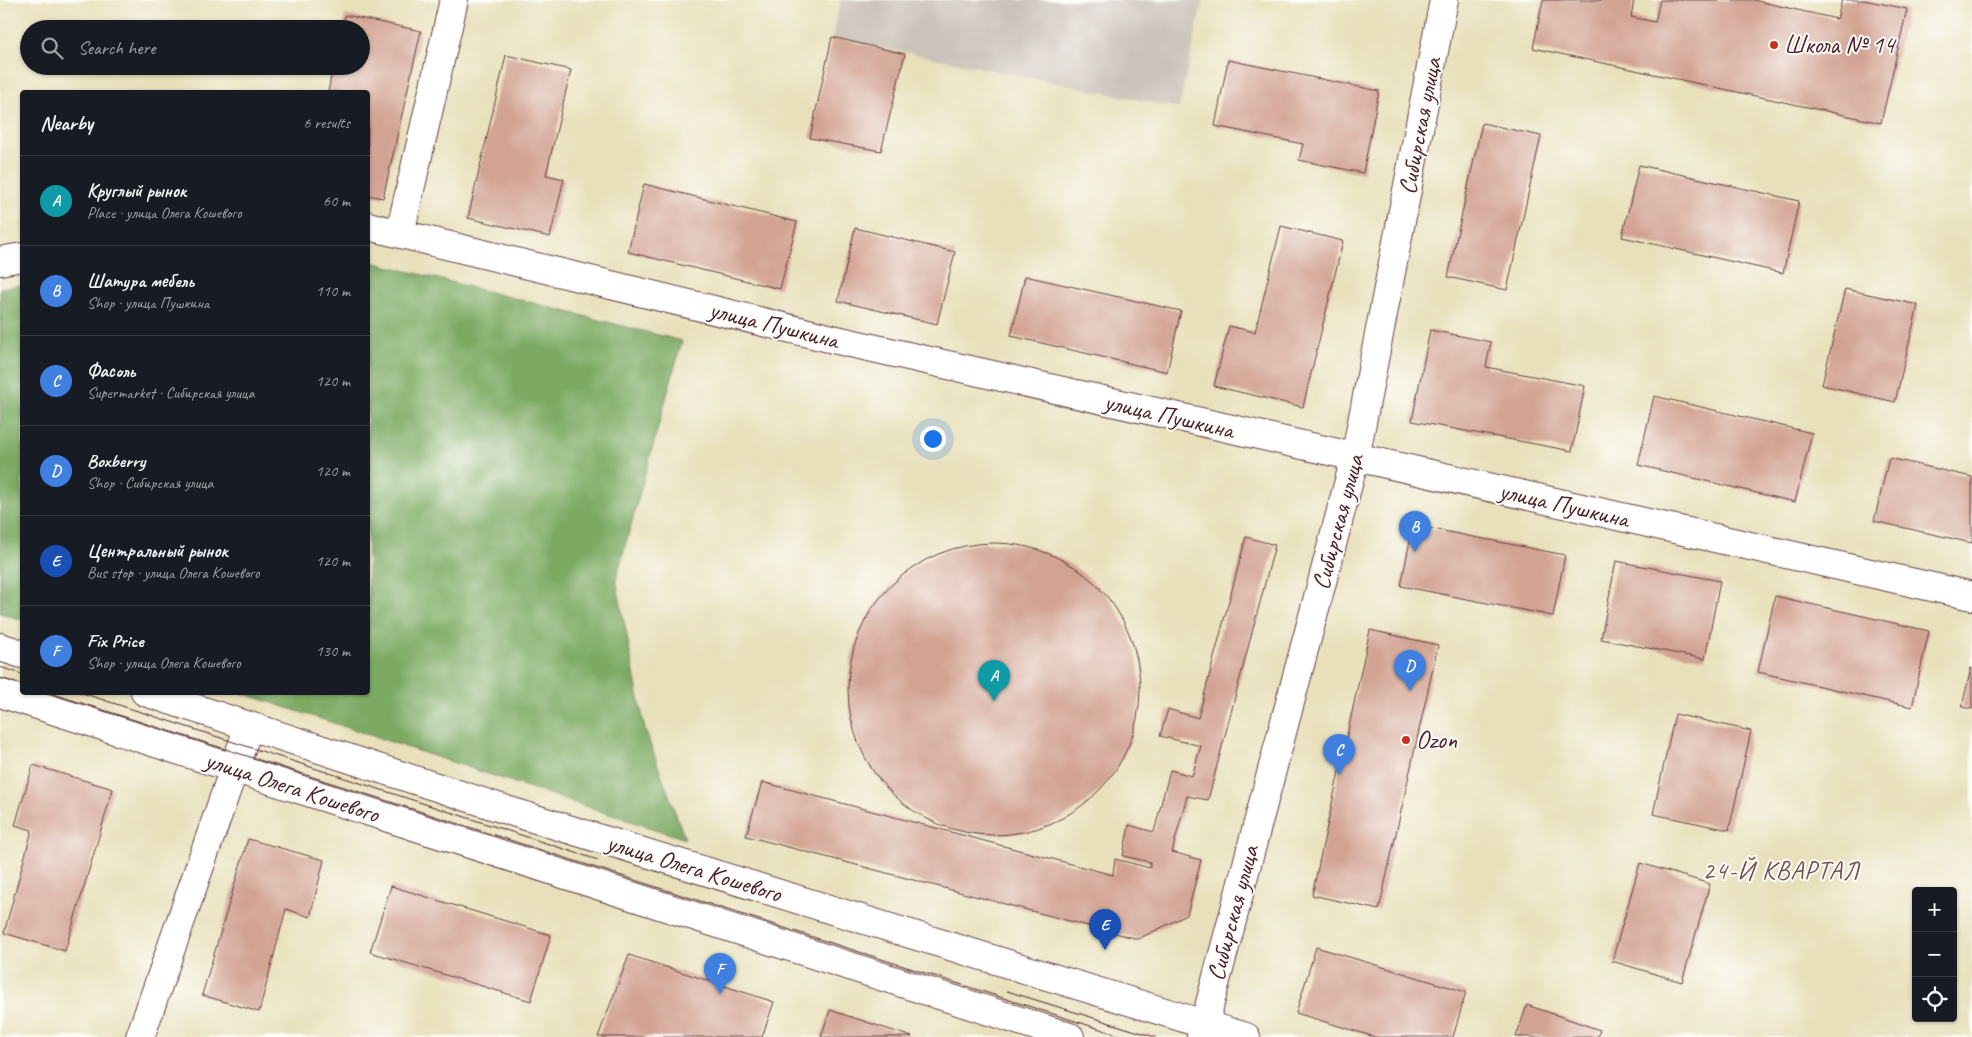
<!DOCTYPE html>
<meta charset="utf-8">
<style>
body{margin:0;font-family:Caveat,sans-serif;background:#242831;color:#f1f3f6}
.controls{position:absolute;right:15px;bottom:15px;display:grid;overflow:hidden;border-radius:5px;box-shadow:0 1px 4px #0004}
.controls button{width:45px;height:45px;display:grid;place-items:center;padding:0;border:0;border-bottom:1px solid #363941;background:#171b24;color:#f1f3f6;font:25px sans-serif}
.you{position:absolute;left:932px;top:438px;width:18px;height:18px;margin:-12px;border:4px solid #fff;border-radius:50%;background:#1a73e8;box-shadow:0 0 0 8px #1a73e833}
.badge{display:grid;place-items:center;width:32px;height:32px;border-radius:50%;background:#c8321e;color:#fff;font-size:16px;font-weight:700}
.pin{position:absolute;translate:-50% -41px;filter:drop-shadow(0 1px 2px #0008)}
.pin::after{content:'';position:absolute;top:26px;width:18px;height:15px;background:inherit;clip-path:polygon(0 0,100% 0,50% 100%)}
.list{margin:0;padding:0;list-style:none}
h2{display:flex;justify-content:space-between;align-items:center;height:65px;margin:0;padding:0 20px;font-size:21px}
h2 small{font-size:16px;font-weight:400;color:#9ea1a6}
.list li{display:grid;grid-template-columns:32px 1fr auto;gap:15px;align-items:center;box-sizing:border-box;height:90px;padding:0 20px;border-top:1px solid #363941}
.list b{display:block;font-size:19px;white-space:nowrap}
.list p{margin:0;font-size:16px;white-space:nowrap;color:#9ea1a6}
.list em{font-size:16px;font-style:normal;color:#9ea1a6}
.icon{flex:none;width:28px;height:28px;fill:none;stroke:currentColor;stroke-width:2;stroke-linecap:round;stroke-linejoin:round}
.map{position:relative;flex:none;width:1972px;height:1037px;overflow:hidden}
.search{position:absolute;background:#171b24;box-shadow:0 1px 4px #0004;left:20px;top:20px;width:350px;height:55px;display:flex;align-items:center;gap:12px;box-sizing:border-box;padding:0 18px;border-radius:28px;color:#9ea1a6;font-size:19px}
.panel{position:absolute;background:#171b24;box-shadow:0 1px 4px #0004;left:20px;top:90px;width:350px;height:605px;border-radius:5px}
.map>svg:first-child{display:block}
.industrial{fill:#ccc2b9}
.forest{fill:#7baa64;stroke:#626448}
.building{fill:#d2a393}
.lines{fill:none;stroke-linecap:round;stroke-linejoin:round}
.minor-casing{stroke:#623c41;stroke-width:30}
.minor{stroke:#fff;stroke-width:28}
.tram{stroke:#4a1f2b;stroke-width:1}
.poi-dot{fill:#c8321e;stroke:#fdfcf7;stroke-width:2}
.labels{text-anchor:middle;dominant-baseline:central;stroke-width:4;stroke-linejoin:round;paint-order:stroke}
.poi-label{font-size:25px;fill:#4a1f2b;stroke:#fdfcf7;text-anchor:start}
.street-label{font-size:25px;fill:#4a1f2b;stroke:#fdfcf7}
.neighbourhood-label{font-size:26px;letter-spacing:1px;fill:#7a4d4f;stroke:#fdfcf7}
</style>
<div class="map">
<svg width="1972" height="1037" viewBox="0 0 1972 1037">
<rect width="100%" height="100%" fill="#fdfcf7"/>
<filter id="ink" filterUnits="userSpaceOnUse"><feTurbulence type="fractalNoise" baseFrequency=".02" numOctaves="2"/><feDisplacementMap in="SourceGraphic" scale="10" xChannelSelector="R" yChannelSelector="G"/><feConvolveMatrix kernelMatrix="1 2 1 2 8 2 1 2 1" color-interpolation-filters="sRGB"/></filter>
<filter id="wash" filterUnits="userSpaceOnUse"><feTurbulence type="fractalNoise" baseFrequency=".0096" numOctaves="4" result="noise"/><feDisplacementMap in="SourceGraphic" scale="20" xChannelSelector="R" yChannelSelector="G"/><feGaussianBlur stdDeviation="1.12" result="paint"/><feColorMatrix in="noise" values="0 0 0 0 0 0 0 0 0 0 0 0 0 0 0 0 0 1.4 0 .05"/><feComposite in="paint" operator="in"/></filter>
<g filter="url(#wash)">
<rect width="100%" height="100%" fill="#e8e0bb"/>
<!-- industrial -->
<polygon class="industrial" points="841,0 1203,0 1179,108 832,37"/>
<!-- forest -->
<g class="forest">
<polygon points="368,261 682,341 616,579 645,730 685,839 242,693 368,692"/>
<polygon points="22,285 22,620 0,613 0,288"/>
</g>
<g id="blocks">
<!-- building -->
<g class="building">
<polygon points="1543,0 1634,0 1631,17 1655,22 1660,0 1753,0 1837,19 1842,0 1864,0 1907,9 1881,123 1533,48"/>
<polygon points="345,15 421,31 383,198 368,195 368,92 328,92 333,66 361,66 361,29 342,29"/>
<polygon points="832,37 905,54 881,151 810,138"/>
<polygon points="506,55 571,70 546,175 564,179 550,237 468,218"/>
<polygon points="1228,60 1379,91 1363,173 1299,160 1303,144 1215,126"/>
<polygon points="1482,123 1541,136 1507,290 1448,277"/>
<polygon points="1639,165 1799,201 1783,273 1622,237"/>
<polygon points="644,184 797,222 780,289 628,252"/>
<polygon points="1281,226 1343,241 1303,407 1214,386 1229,326 1255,332"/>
<polygon points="855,228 955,252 937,324 838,301"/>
<polygon points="1025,276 1181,311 1167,372 1011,336"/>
<polygon points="1845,289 1918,305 1895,402 1822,385"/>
<polygon points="1430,330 1491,342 1486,367 1585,386 1572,451 1412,421"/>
<polygon points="1654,396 1812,433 1795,502 1638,465"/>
<polygon points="1889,458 1972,477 1972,543 1874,521"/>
<polygon points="1413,525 1565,555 1553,616 1401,586"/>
<polygon points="1246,537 1275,545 1208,800 1187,796 1172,852 1201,860 1187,915 1138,939 746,836 762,782 1113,875 1115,859 1150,868 1150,862 1123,856 1129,825 1154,832 1170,770 1192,776 1201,746 1160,736 1168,709 1198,718"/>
<circle cx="994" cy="689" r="146"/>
<polygon points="1616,561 1720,581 1705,659 1601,639"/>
<polygon points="1775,596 1929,631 1912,707 1758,672"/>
<polygon points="1370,630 1438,645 1379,910 1312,895"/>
<polygon points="1971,668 1972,668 1972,709 1962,707"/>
<polygon points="1675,714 1751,731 1729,830 1653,814"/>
<polygon points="33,765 113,789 65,951 4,933 32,830 15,825"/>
<polygon points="248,839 324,860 310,917 286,909 259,1012 202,995"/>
<polygon points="1640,863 1710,884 1682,982 1612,961"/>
<polygon points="391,886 551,935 531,1001 370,952"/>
<polygon points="1316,947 1466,992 1453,1037 1375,1037 1296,1013"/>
<polygon points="629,955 774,1002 762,1037 598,1037"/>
<polygon points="1527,1005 1600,1030 1597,1037 1516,1037"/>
<polygon points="830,1010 912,1037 821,1037"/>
</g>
</g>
</g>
<g filter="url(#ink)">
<use href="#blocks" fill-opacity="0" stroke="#623c41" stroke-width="1"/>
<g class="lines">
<defs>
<g id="minor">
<polyline points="368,226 837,340 1972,596"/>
<polyline points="400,233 454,0"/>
<polyline points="0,261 22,257"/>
<polyline points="0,647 22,654"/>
<polyline points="145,692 516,813 1246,1037"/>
<polyline points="0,693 1070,1037"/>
<polyline points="140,1037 249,726"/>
<polyline points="1201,1037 1355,458 1444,0"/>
</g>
</defs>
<!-- minor casing -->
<use href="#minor" class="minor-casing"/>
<!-- minor -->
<use href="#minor" class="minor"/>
<!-- tram -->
<g class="tram">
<polyline points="0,667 22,674"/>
<polyline points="0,678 22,685"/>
<polyline points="47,692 1125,1037"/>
<polyline points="79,692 598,860"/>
<polyline points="1007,991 1155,1037"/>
</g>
</g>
</g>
<!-- markers -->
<g class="poi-dot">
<circle cx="1774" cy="45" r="5"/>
<circle cx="1406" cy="740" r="5"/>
</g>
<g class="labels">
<!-- poi labels -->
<g class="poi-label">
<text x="1784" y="45">Школа № 14</text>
<text x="1416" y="740">Ozon</text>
</g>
<!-- street labels -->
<g class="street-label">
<text transform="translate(1420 126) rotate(-79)">Сибирская улица</text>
<text transform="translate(774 325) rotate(14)">улица Пушкина</text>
<text transform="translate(1169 416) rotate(13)">улица Пушкина</text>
<text transform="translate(1564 505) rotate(13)">улица Пушкина</text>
<text transform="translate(1338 522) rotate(-75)">Сибирская улица</text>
<text transform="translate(292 787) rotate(18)">улица Олега Кошевого</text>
<text transform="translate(694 868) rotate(17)">улица Олега Кошевого</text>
<text transform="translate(1233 913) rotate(-75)">Сибирская улица</text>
</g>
<!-- neighbourhood labels -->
<g class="neighbourhood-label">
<text x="1781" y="870">24-Й КВАРТАЛ</text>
</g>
</g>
</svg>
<div class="controls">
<button>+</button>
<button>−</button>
<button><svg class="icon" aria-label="locate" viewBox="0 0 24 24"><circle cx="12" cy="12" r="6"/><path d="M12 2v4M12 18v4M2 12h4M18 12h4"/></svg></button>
</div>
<div class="you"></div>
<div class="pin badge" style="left:994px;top:701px;background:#0f9aa8">A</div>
<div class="pin badge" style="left:1415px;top:552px;background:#3f7fe0">B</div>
<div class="pin badge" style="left:1339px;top:775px;background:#3f7fe0">C</div>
<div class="pin badge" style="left:1410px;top:691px;background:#3f7fe0">D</div>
<div class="pin badge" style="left:1105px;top:950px;background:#1a4fb4">E</div>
<div class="pin badge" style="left:720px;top:994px;background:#3f7fe0">F</div>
<div class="search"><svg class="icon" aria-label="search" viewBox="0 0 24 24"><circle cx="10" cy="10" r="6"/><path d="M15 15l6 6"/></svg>Search here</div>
<section class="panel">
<h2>Nearby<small>6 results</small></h2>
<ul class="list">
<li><span class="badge" style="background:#0f9aa8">A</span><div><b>Круглый рынок</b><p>Place · улица Олега Кошевого</p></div><em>60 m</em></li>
<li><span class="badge" style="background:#3f7fe0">B</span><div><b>Шатура мебель</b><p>Shop · улица Пушкина</p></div><em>110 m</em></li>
<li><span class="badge" style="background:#3f7fe0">C</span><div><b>Фасоль</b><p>Supermarket · Сибирская улица</p></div><em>120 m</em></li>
<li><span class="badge" style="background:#3f7fe0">D</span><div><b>Boxberry</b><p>Shop · Сибирская улица</p></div><em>120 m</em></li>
<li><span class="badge" style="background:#1a4fb4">E</span><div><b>Центральный рынок</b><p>Bus stop · улица Олега Кошевого</p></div><em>120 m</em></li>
<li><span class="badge" style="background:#3f7fe0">F</span><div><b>Fix Price</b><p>Shop · улица Олега Кошевого</p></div><em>130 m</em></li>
</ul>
</section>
</div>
